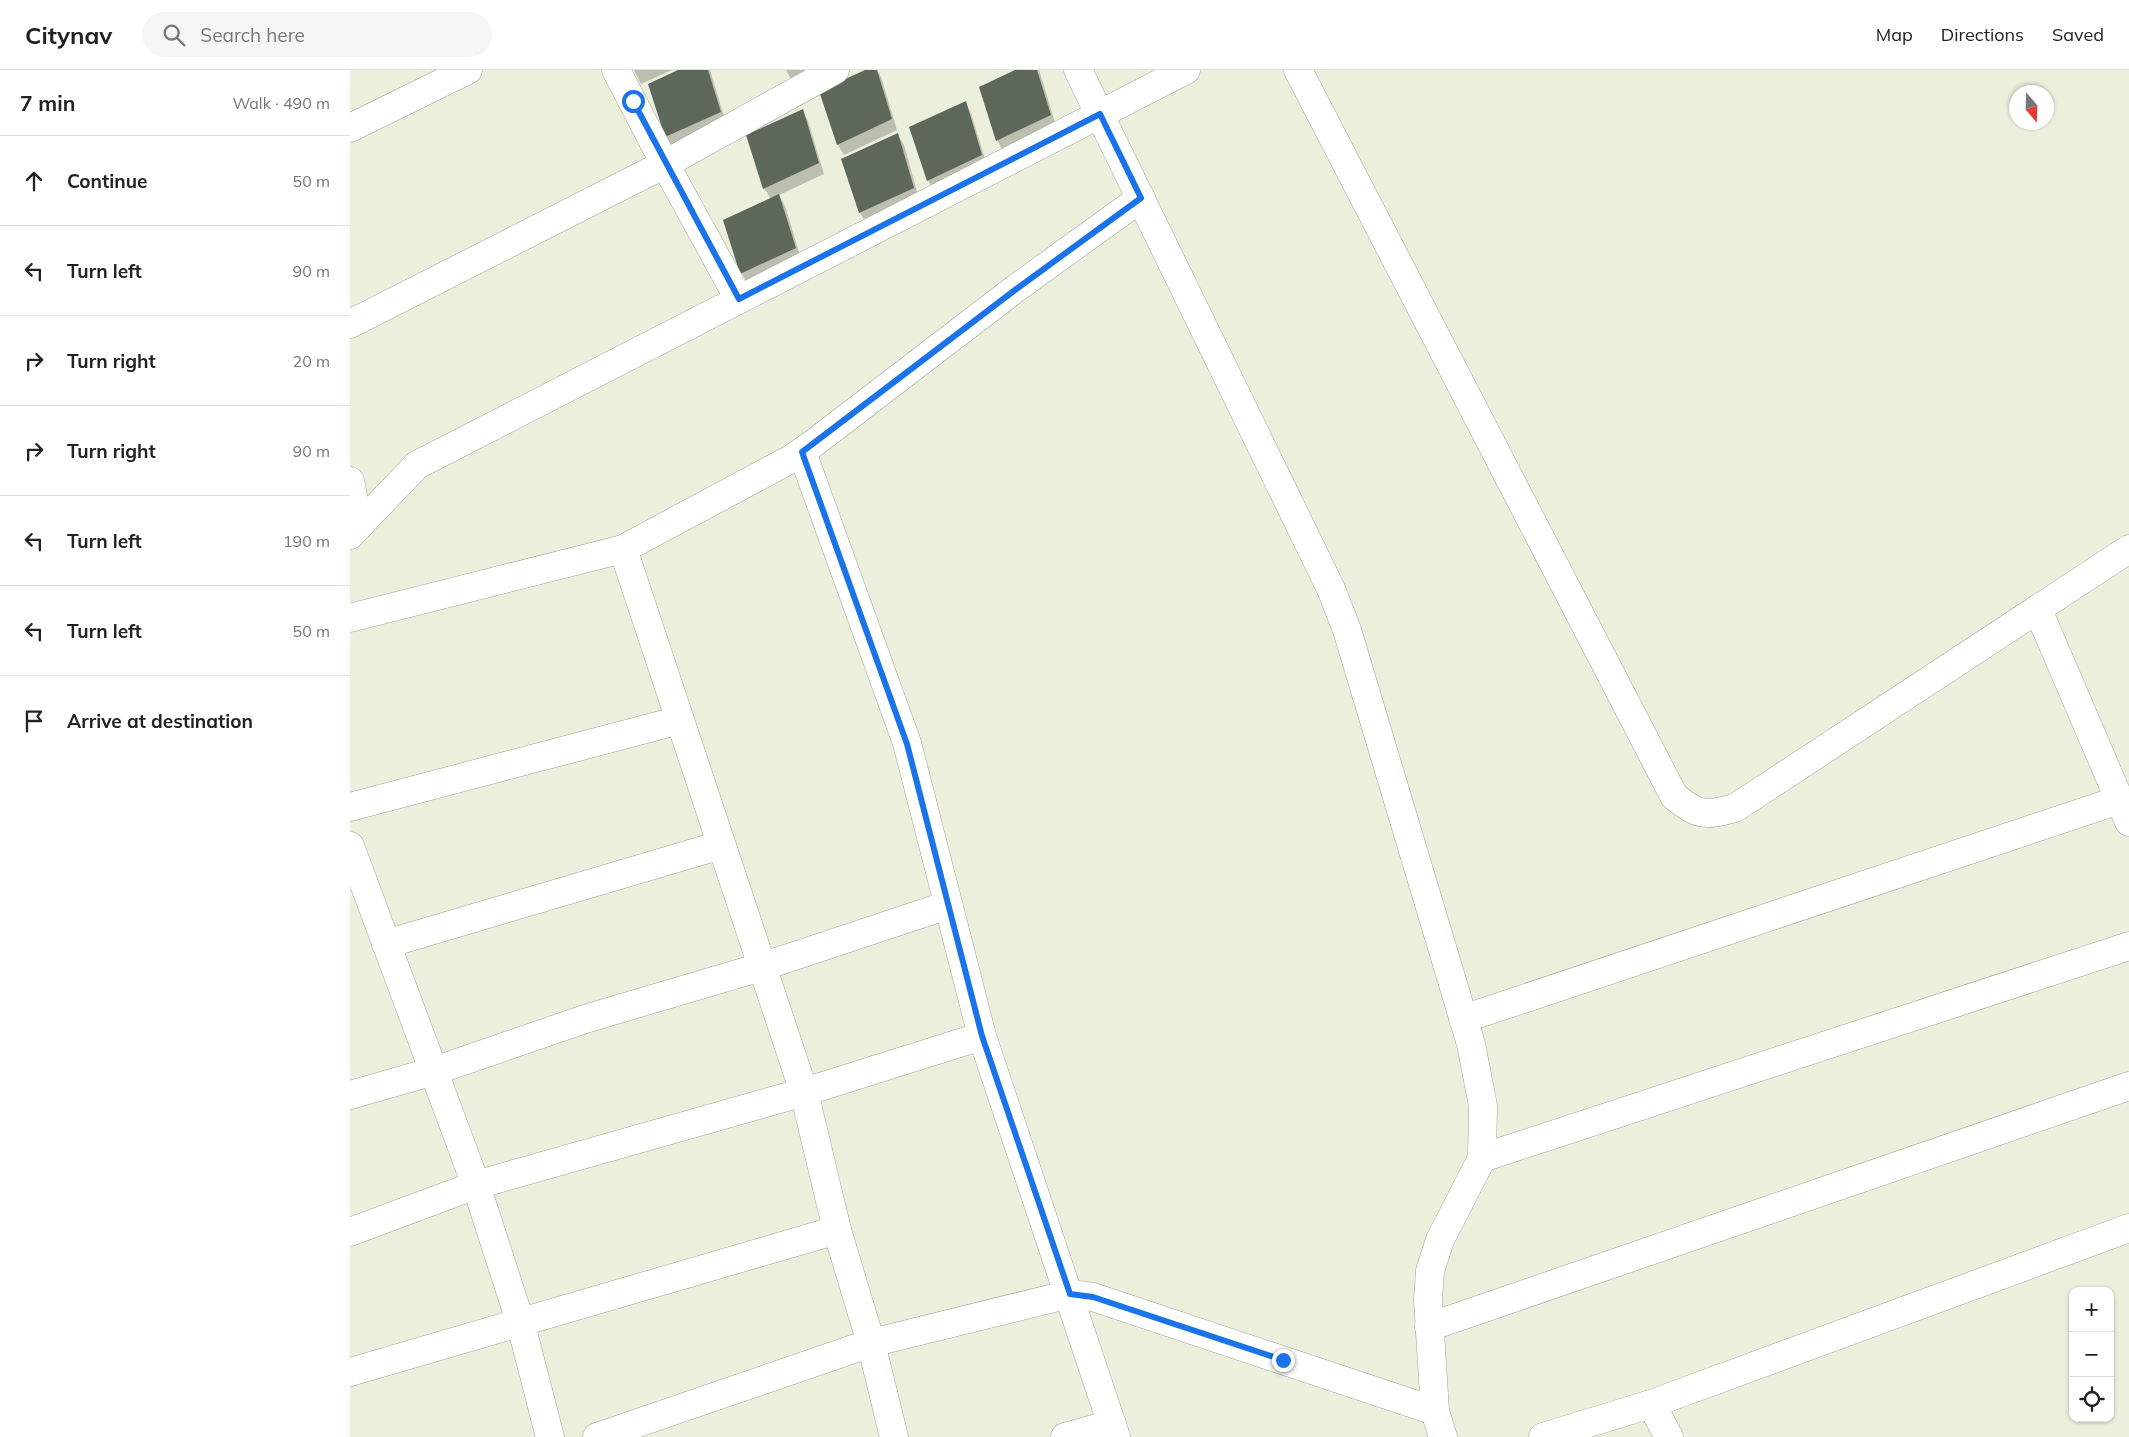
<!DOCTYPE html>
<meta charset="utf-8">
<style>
body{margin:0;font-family:Mulish,sans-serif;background:#f6f6f6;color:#222}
.controls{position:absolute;right:15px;bottom:15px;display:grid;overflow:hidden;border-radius:10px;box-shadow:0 1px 4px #0004}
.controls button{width:45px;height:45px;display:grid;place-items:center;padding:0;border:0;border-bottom:1px solid #e0e0e0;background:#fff;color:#222;font:25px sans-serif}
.compass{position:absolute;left:1659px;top:15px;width:45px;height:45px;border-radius:50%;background:#fff;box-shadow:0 1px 4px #0004;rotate:161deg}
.stop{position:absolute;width:15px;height:15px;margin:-11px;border:4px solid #1a73e8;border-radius:50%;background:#fff}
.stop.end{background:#1a73e8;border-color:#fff;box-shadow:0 1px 5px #0008}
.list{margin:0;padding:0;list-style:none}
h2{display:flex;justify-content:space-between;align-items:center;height:65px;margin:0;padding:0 20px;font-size:21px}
h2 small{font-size:16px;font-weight:400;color:#767676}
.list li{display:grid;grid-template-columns:32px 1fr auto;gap:15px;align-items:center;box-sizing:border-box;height:90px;padding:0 20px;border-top:1px solid #e0e0e0}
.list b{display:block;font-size:19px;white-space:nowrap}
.list em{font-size:16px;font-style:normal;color:#767676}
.icon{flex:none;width:28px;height:28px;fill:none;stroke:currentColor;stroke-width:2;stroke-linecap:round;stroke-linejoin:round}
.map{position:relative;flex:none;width:1779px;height:1367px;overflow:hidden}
header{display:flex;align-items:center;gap:30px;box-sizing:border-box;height:70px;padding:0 25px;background:#fff;border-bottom:1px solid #e0e0e0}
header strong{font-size:24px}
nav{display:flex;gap:28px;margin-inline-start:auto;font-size:18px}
.search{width:350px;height:45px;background:#f6f6f6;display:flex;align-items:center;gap:12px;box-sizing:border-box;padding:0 18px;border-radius:28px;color:#767676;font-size:19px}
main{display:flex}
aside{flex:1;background:#fff}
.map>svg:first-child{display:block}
.shadow{fill:#0003}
.building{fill:#5e685a}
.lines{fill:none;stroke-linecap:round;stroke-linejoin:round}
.minor-casing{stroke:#a1a594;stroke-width:29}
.minor{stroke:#fff;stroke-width:28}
.route{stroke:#1a73e8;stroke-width:6}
</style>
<header>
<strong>Citynav</strong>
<div class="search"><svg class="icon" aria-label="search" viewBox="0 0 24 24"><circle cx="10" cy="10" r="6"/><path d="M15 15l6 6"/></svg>Search here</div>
<nav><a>Map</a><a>Directions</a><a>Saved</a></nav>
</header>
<main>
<aside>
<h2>7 min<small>Walk · 490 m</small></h2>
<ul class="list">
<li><svg class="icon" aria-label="ahead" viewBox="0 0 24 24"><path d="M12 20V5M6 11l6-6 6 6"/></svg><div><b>Continue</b></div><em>50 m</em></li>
<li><svg class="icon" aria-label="left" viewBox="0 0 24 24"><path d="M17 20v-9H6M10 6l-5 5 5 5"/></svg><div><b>Turn left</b></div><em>90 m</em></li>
<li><svg class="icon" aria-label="right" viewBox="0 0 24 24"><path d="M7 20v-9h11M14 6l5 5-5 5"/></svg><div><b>Turn right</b></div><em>20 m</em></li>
<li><svg class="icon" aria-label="right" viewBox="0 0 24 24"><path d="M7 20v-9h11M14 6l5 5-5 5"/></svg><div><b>Turn right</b></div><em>90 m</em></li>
<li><svg class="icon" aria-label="left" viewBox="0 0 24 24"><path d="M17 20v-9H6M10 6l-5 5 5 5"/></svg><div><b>Turn left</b></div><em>190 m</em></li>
<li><svg class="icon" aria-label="left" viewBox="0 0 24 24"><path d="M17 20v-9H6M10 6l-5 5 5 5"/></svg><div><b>Turn left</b></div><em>50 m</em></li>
<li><svg class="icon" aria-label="arrive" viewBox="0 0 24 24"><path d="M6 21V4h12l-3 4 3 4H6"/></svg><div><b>Arrive at destination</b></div></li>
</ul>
</aside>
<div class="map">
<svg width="1779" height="1367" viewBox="0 0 1779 1367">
<rect width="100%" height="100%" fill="#ebefdc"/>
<!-- shadow -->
<g class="shadow">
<polygon points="284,0 322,0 291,14"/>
<polygon points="331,0 360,0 376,53 322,77 316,67 300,14"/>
<polygon points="436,0 472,0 443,13"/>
<polygon points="518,0 527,0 531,7 547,60 494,85 488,75 471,22"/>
<polygon points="668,0 689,0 706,56 653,81 647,70"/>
<polygon points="615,32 621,43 637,96 584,121 578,110"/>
<polygon points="452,40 458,51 474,104 429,125 435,136 451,189 398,214 392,203 421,129 414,118"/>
<polygon points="548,65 554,75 569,129 516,153 510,143 493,90"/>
</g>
<!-- building -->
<g class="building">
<polygon points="328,0 358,0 371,42 315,67 298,14"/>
<polygon points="515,0 527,0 542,49 487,75 469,21"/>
<polygon points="665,0 687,0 701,45 646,71 629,17"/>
<polygon points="616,31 632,85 577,111 559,57"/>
<polygon points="453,39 469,93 413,119 396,65"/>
<polygon points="548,63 564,118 509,143 491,89"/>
<polygon points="429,124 446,178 390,204 373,150"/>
</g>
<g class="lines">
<defs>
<g id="minor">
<polyline points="266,0 315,94 389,229"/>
<polyline points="728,0 981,519 997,560 1121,974 1133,1036 1132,1088 1090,1170 1080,1201 1078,1230 1085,1341 1093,1367"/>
<path d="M948,0l376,726c24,20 31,20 61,12l394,-259"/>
<polyline points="0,58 118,0"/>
<polyline points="0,254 315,94 485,0"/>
<polyline points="452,382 557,673 632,966 766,1367"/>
<polyline points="0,411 9,456"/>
<polyline points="0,465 67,395 836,0"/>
<polyline points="273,479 454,1022 487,1160 521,1273 544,1367"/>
<polyline points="1688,540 1779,752"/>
<polyline points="0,548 273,479 441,389 460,376 665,219 791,128"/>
<polyline points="0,737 330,650"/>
<polyline points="0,776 126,1115 170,1251 200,1367"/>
<polyline points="36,874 371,775"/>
<polyline points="1113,949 1769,730"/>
<polyline points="0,1025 84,1001 235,949 411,897 598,835"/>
<polyline points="1132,1088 1779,876"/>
<polyline points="0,1162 126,1115 454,1022 632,966"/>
<polyline points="1079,1257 1779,1016"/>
<polyline points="0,1302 487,1160"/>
<polyline points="1301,1334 1319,1367"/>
<polyline points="247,1367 521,1273 720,1224 743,1227 1085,1341"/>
<polyline points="715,1367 762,1354"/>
<polyline points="1193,1367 1301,1334 1779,1158"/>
</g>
</defs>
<!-- minor casing -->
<use href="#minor" class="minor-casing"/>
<!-- minor -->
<use href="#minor" class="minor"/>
</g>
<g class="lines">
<!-- route -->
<polyline class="route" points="283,31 389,229 750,44 791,128 665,220 452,382 557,674 632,966 720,1224 743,1227 933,1290"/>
</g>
</svg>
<div class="controls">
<button>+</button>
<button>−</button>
<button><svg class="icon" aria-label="locate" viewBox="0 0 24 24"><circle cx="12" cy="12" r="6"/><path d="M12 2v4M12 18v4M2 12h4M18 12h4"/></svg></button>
</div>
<svg class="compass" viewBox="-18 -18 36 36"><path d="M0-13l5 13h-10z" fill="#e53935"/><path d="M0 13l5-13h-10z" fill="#767676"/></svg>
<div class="stop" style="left:283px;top:31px"></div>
<div class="stop end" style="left:933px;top:1290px"></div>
</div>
</main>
